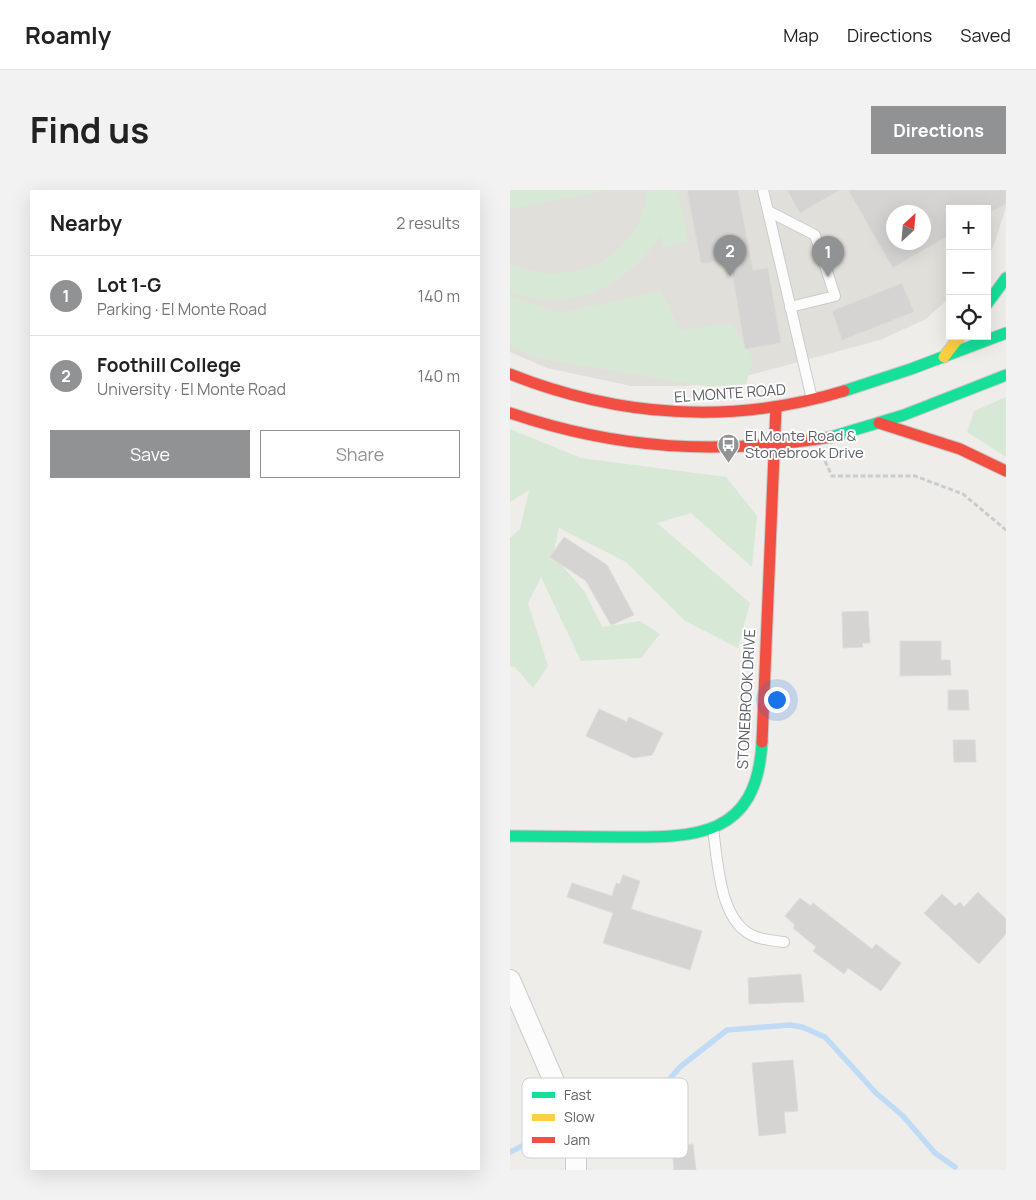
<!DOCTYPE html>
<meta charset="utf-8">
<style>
body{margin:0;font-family:Manrope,sans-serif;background:#f2f2f2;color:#222}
.controls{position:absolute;right:15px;top:15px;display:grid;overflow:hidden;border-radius:0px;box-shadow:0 5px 20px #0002}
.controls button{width:45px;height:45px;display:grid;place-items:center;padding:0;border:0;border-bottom:1px solid #e0e0e0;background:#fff;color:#222;font:25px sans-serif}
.compass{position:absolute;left:376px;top:15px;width:45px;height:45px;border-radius:50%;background:#fff;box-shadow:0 5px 20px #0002;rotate:26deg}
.you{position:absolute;left:266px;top:509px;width:18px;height:18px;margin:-12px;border:4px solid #fff;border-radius:50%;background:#1a73e8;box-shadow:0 0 0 8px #1a73e833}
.badge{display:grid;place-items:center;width:32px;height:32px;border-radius:50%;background:#909294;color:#fff;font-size:16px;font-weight:700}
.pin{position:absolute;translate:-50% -41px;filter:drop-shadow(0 1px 2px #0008)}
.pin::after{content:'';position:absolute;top:26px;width:18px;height:15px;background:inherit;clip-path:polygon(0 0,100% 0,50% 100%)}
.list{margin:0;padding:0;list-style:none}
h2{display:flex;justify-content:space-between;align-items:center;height:65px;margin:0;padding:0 20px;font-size:21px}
h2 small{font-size:16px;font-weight:400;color:#767676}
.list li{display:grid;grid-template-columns:32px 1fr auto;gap:15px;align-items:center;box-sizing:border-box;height:80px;padding:0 20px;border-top:1px solid #e0e0e0}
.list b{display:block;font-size:19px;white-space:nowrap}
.list p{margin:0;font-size:16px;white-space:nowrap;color:#767676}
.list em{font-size:16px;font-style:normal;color:#767676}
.actions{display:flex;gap:10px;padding:15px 20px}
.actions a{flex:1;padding:11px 0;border:1px solid #909294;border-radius:0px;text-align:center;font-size:18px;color:#909294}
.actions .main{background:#909294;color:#fff}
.icon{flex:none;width:28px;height:28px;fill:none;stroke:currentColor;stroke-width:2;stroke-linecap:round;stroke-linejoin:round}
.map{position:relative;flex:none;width:496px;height:980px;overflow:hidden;border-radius:0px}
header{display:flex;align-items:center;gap:30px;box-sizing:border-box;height:70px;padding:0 25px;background:#fff;border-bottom:1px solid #e0e0e0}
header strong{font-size:24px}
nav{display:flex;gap:28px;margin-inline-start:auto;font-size:18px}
.intro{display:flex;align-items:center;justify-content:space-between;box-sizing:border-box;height:120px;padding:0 30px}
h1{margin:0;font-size:35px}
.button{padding:12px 22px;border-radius:0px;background:#909294;color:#fff;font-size:18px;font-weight:700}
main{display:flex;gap:30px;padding:0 30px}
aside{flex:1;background:#fff;border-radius:0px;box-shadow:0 5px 20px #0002}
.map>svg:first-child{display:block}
.education{fill:#e1dfd9;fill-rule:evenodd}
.green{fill:#d7e9d6}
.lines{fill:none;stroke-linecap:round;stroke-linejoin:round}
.stream{stroke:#c0dbf5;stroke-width:5.5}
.building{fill:#d5d4d2;stroke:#dddcd8;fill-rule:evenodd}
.lane-casing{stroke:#cacbcb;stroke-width:12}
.street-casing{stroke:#cacbcb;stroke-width:22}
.fast-casing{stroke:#c9c9c9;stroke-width:13}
.slow-casing{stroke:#c9c9c9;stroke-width:13}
.jam-casing{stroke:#c9c9c9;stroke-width:13}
.path{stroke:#cacecb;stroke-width:3;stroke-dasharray:5 2.5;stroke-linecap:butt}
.lane{stroke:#fcfcfc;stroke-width:10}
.street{stroke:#fcfcfc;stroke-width:20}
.fast{stroke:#16e098;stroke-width:11}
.slow{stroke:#ffcf43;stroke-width:11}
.jam{stroke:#f24e42;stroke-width:11}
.labels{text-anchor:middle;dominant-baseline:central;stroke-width:4;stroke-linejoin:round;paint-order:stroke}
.street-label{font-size:15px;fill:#5e6166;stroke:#fff}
.poi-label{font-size:15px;fill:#5e6166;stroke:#fff;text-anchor:start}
.key{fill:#fff;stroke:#cfd0d1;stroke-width:1}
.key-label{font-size:14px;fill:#5e6166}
</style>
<header>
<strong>Roamly</strong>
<nav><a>Map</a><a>Directions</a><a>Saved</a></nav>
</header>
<div class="intro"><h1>Find us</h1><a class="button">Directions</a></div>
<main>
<aside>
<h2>Nearby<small>2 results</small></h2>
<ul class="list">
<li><span class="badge">1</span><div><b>Lot 1-G</b><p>Parking · El Monte Road</p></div><em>140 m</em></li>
<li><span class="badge">2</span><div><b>Foothill College</b><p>University · El Monte Road</p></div><em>140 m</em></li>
</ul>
<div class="actions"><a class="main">Save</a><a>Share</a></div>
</aside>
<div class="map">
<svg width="496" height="980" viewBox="0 0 496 980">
<rect width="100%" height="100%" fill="#eeede9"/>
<!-- education -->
<path class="education" d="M0,0h496v17l-13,41 -6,7v-46h-37v88l-24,22 -46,21 -130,35 -63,11h-56l-84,-18 -37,-16zM383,22h30v30h-30z"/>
<!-- green -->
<g class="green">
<polygon points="0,0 101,0 0,19"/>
<path d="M137,0h31l10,52 -25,5 -3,-12c-31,51 -92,81 -150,56v-28c58,28 132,-4 137,-73z"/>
<polygon points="151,101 170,140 221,133 243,168 236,194 200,197 32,169 0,156 0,106 49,123"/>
<polygon points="496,207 496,267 457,242 464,221"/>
<polygon points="0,239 71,268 216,287 247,326 242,377 181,323 147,333 240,413 228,458 175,431 116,372 49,338 43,365 75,402 92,437 130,431 150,444 131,468 71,471 31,387 18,413 38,476 23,498 5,477 0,476 0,348 10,339 19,300 0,312"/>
</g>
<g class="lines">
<!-- stream -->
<g class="stream">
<polyline points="74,935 134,913 151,899 170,877 217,840 280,835 292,837 315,847 366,903 392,925 425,963 445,977"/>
<polyline points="0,962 48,938"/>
</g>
</g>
<!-- building -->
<g class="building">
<polygon points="177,0 228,0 243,80 258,78 271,153 235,159 220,69 191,74"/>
<polygon points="277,0 330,0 290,23"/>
<path d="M338,0h158v14l-19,10v-5h-37v26l-56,32v3zM384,22h30v30h-30z"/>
<polygon points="392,93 404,122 332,150 322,121"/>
<polygon points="54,347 97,375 124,425 101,435 76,391 40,367"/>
<polygon points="358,421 360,453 352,453 353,457 333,458 332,422"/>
<polygon points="390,451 431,451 431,470 440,470 441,485 390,486"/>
<polygon points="438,500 458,500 459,520 438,520"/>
<polygon points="89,519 117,532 119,527 153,543 142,565 124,568 76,546"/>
<polygon points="443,550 465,550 466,572 444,572"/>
<polygon points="113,685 130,691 121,719 192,741 180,780 93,753 103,723 57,707 62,693 102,706 106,693 110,694"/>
<polygon points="468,702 496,729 496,744 469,774 414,723 432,704 445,716 450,712 454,717"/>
<polygon points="290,708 301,716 303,713 362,759 366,754 391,773 371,801 338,778 334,784 303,761 306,757 283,738 285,735 275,726"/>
<polygon points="291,784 294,812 239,814 238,788"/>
<polygon points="283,870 288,921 274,922 276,943 249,946 242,873"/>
<polygon points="183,954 186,980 164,980 162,956"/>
</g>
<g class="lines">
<defs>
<g id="lane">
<polyline points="253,0 302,209"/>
<polyline points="258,21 305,45 325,106 280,117"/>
<path d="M203,639c5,33 6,95 43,108 9,3 19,4 28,5"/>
</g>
<polyline id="street" points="0,790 66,942 66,980"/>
<g id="fast">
<polyline points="477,114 496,88"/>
<polyline points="334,201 401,179 496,143"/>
<polyline points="321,247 394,225 496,185"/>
<path d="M0,646c36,0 71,1 107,1 78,1 140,1 145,-95"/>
</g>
<polyline id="slow" points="434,167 450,146"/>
<g id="jam">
<path d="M0,184c108,43 222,51 334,17"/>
<path d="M0,223c108,37 209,42 321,24"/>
<polyline points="369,233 450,259 496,281"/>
<polyline points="252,552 266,217"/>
</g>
</defs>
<!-- lane casing -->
<use href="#lane" class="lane-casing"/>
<!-- street casing -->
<use href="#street" class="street-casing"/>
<!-- fast casing -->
<use href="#fast" class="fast-casing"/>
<!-- slow casing -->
<use href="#slow" class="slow-casing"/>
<!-- jam casing -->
<use href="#jam" class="jam-casing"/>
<!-- path -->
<polyline class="path" points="315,271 322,286 405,286 453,304 496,340"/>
<!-- lane -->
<use href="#lane" class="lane"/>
<!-- street -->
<use href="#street" class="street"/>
<!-- fast -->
<use href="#fast" class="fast"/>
<!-- slow -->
<use href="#slow" class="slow"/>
<!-- jam -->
<use href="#jam" class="jam"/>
</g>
<!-- icons -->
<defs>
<symbol id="bus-pin" viewBox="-11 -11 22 30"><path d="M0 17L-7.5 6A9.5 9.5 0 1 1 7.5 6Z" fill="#909294" stroke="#fff"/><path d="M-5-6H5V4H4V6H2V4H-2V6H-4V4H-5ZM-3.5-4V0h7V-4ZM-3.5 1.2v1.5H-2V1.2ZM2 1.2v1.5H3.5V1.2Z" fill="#fff"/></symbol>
</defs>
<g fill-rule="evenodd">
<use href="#bus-pin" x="206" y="242" width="25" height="34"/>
</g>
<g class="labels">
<!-- street labels -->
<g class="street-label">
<text transform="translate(220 203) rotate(-4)">EL MONTE ROAD</text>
<text transform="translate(236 509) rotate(-87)">STONEBROOK DRIVE</text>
</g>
<!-- poi labels -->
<g class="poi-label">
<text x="235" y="245">El Monte Road &amp;<tspan x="235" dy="17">Stonebrook Drive</tspan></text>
</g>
</g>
<!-- legend -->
<rect x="12" y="888" width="166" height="80" rx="8" class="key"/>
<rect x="22" y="902" width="23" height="6" fill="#16e098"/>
<rect x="22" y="924" width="23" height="7" fill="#ffcf43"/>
<rect x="22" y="947" width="23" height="6" fill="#f24e42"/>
<g class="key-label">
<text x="54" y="910">Fast</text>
<text x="54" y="932">Slow</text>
<text x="54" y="955">Jam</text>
</g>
</svg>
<div class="controls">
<button>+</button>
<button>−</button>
<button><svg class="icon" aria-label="locate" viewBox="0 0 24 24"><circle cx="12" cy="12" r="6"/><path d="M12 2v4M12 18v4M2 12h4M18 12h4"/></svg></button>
</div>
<svg class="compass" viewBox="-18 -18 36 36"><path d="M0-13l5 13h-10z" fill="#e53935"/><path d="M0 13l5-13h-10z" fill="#767676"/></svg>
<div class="you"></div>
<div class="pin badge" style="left:318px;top:87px">1</div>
<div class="pin badge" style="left:220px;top:86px">2</div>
</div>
</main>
